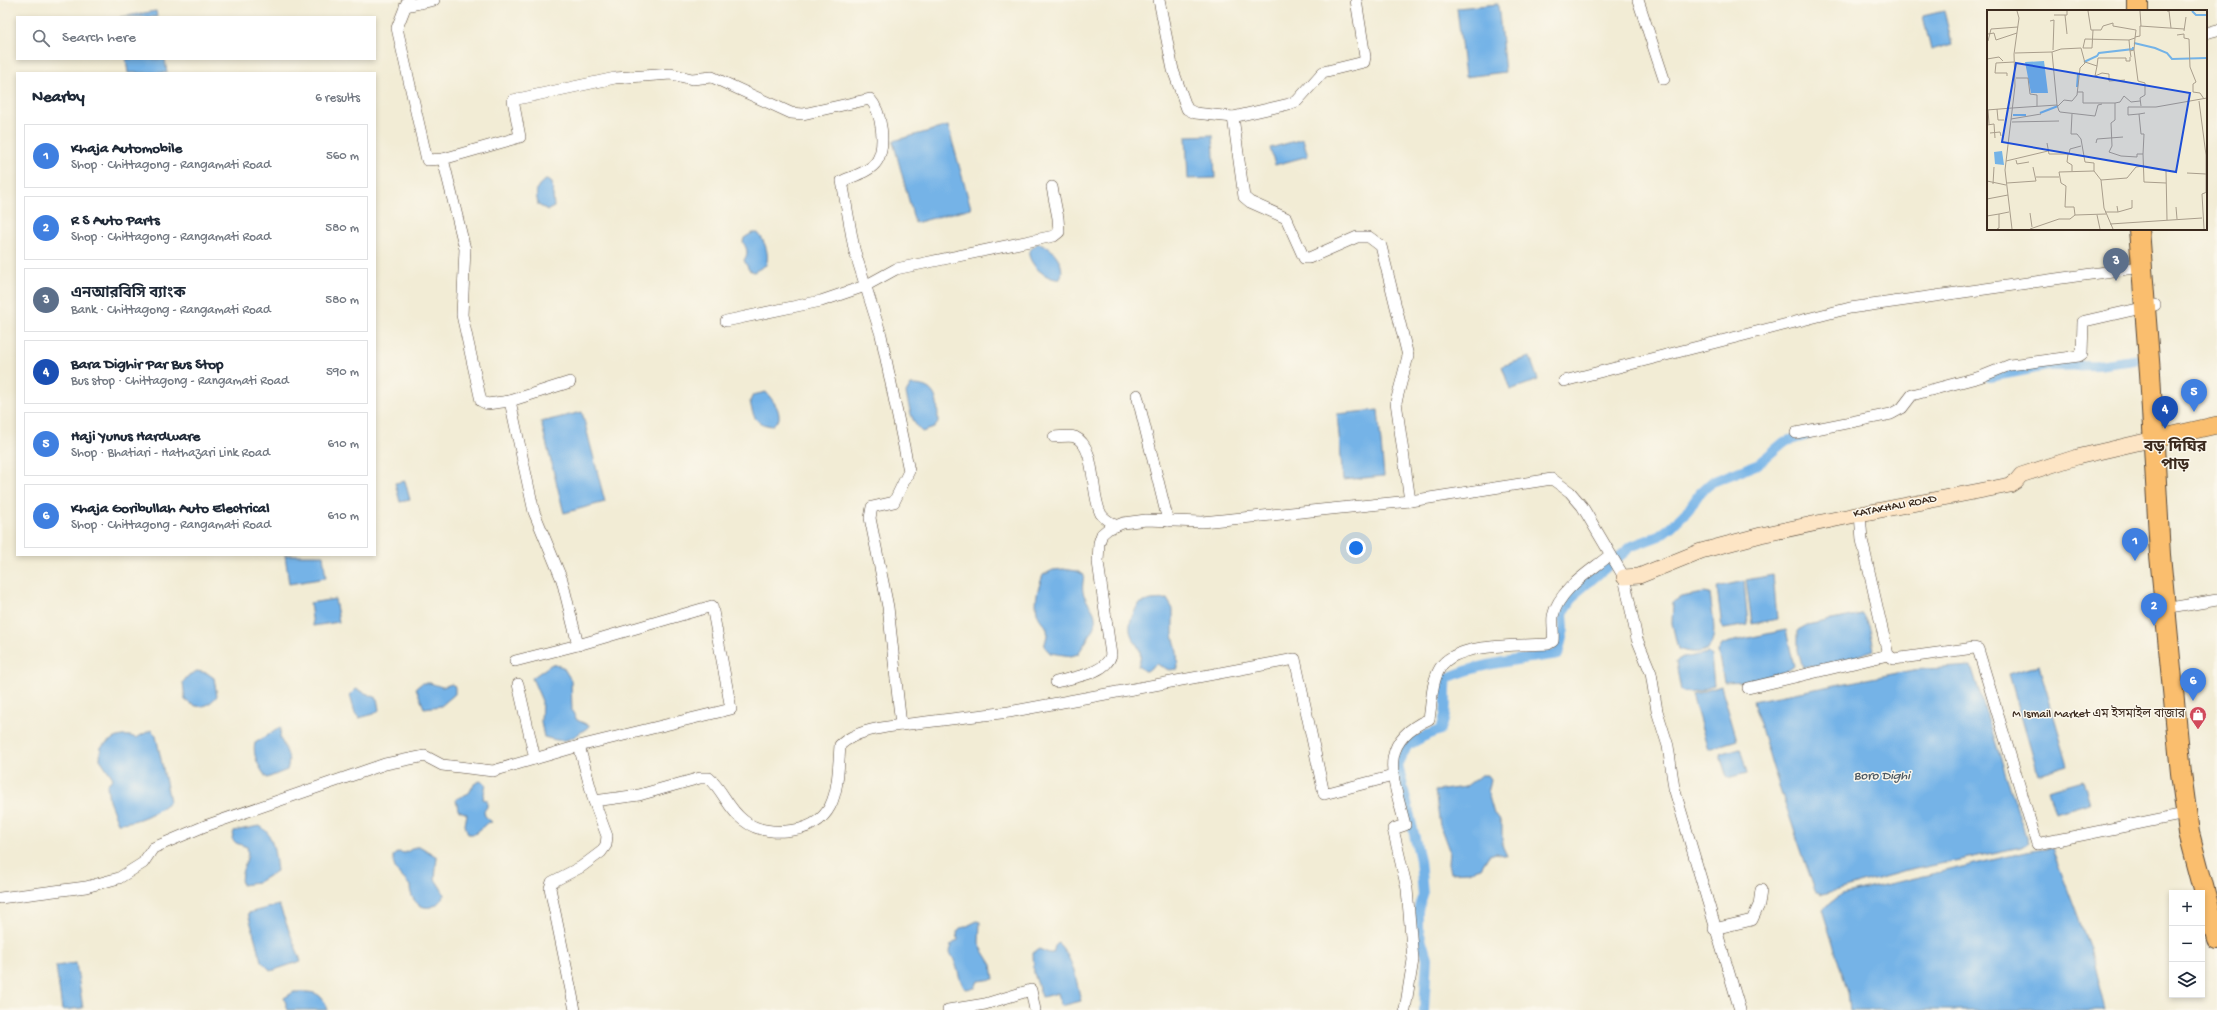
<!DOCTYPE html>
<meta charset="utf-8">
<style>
body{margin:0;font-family:"Gochi Hand","Noto Sans Bengali",sans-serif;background:#f2f2f3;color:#1f2937}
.controls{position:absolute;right:12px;bottom:12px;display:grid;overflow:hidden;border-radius:0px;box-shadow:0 2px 6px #0003}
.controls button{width:36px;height:36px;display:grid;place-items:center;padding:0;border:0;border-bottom:1px solid #e0e1e3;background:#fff;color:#1f2937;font:20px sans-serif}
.you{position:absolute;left:1356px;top:548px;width:14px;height:14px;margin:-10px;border:3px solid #fff;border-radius:50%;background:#1a73e8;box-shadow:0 0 0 6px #1a73e833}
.badge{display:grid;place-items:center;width:26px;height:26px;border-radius:50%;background:#111827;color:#fff;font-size:13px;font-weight:700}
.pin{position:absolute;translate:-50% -33px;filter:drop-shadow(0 1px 2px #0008)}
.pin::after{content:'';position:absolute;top:21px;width:14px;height:12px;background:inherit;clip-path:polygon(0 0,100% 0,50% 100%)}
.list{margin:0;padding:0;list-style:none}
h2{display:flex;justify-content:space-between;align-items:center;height:52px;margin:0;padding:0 16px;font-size:17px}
h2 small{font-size:13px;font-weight:400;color:#747a83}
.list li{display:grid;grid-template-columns:26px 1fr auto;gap:12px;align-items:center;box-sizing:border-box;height:64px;margin:0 8px 8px;padding:0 8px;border:1px solid #e0e1e3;border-radius:0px}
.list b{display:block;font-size:15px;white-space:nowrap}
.list p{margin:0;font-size:13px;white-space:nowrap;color:#747a83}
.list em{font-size:13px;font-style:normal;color:#747a83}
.icon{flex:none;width:22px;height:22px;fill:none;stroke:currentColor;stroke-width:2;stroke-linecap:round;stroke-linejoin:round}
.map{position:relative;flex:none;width:2217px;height:1010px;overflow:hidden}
.search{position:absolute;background:#fff;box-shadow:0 2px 6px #0003;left:16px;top:16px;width:360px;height:44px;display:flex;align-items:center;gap:10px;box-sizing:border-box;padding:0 14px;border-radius:0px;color:#747a83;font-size:15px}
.panel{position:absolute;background:#fff;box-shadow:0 2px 6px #0003;left:16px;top:72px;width:360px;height:484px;border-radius:0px}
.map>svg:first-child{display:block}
.water{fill:#74b3e7;stroke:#586e82}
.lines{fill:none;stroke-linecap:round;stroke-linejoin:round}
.canal{stroke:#74b3e7;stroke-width:10}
.street-casing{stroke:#564739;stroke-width:12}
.secondary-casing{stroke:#564739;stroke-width:16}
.primary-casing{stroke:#564739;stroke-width:18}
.highway-casing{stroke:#564739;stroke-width:22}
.street{stroke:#fff;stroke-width:11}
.secondary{stroke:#fde5c5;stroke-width:15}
.primary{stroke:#fabe6e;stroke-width:17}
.highway{stroke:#fabe6e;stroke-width:20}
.labels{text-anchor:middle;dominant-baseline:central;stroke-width:3;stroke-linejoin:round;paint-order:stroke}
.street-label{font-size:12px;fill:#3b2a1e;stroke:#fbf7ec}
.poi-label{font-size:12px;fill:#3b2a1e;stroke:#fbf7ec;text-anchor:end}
.water-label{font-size:13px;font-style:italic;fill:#4f5a64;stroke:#fbf7ec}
.district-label{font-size:16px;font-weight:bold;fill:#3b2a1e;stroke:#fbf7ec}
.inset-river{fill:none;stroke:#74b3e7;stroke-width:2}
.inset-road{fill:none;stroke:#a99e8c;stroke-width:1}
.view{fill:#1d4ed8;fill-opacity:0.15;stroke:#1d4ed8;stroke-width:2}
.inset-edge{fill:none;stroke:#3b2a1e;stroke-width:2}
</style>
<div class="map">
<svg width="2217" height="1010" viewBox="0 0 2217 1010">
<rect width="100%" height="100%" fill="#fbf7ec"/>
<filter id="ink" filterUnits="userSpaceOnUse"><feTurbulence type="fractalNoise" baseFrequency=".025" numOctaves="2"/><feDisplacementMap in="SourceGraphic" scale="8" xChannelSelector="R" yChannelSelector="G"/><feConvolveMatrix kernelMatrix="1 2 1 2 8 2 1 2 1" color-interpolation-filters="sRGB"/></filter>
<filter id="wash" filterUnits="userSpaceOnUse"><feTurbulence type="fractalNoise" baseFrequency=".012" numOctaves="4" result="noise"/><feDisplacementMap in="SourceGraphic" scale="16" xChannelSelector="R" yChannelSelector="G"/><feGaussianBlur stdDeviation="0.9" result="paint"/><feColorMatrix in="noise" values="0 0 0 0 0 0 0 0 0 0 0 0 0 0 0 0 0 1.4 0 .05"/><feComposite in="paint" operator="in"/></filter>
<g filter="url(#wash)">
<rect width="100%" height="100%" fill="#f2ecd5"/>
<!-- water -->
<g class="water">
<polygon points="1498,4 1505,72 1465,77 1457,8"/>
<polygon points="156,11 157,17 120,17"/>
<polygon points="1944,11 1952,44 1931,50 1923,16"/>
<polygon points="126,59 165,59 167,73 128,73"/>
<polygon points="948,126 971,208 915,223 893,141"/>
<polygon points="1213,135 1215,178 1188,179 1186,136"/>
<polygon points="1303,139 1308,156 1275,165 1270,148"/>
<path d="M546,180h4l2,2 2,25 -6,3 -10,-5c-2,-12 -4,-19 8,-25z"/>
<path d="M752,233h6c7,8 12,22 8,32l-12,7 -5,-2 -5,-10c5,-7 3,-11 -1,-18l1,-4z"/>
<path d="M1038,243c14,2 29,22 22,36 -12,2 -33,-15 -31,-28z"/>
<polygon points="1530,357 1538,380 1510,390 1502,366"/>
<path d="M911,385c27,-1 27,17 27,38l-4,5 -12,4c-11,-9 -13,-26 -16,-39z"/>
<path d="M766,392c7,9 14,16 13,27l-7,7c-17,-2 -19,-9 -22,-25l3,-6z"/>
<polygon points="1378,410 1384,476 1343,480 1337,414"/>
<polygon points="582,412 605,502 564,513 541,422"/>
<polygon points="405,481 410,500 400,502 395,483"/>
<polygon points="285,555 323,555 326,578 289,584"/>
<path d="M1063,569l14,2 7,4c-1,8 -3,15 1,22 4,9 12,15 10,26 -3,11 -11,21 -17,31l-7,2 -21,-3 -6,-7c9,-25 -3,-18 -7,-34 -3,-13 2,-26 6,-37l10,-5z"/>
<polygon points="1773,575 1777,619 1752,624 1746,580"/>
<polygon points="1744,581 1748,625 1724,629 1722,628 1717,587"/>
<path d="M1704,593l6,1c3,29 16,70 -32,55l-6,-26 1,-21 8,-5z"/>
<polygon points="335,599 339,622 313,626 310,603"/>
<path d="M1167,599l6,10v25l4,18 1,17 -9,1 -13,-6 -9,7h-3l-6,-5c9,-21 -10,-23 -8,-41 0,-7 6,-15 8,-21l13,-4z"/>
<path d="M1862,614c8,6 10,26 12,36l-36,12 -35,6 -5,-18v-20l9,-5z"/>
<path d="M1786,630l8,36c-17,15 -48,15 -70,16l-6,-30 4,-7 7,-3z"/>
<path d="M1708,653l3,3 3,29c-7,4 -25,11 -33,6l-5,-29 3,-3z"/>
<path d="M552,664l11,3 8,13 1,31 5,9 13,6c-21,14 -22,18 -46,11l-3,-15 1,-21 -10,-23z"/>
<polygon points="2039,665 2068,765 2038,774 2009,674"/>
<polygon points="1971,666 2028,843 2021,847 1902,872 1823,894 1815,891 1774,771 1753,701 1913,670"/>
<path d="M197,671l10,2 7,5 3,18c-10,12 -19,14 -32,4l-2,-18 6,-7z"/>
<polygon points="422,683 430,683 442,687 452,684 455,687 455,694 441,706 424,708 416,688"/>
<polygon points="1721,686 1737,740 1708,749 1692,695"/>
<polygon points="356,689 377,698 379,710 374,714 359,718 355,713 350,695"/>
<path d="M281,727l-1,10c5,13 12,19 7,33l-20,8c-8,-10 -15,-23 -12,-35z"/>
<path d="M151,730l5,6 14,65c-13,12 -34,22 -52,22l-9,-22 -2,-16 6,-7 -13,-19 1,-12c10,-8 22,-15 35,-9z"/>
<polygon points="1740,748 1747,773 1727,778 1720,754"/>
<polygon points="1481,775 1488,775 1491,779 1488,793 1494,814 1499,818 1502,826 1502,845 1507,856 1496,853 1489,855 1481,868 1468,872 1450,873 1448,864 1449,850 1440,826 1435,791 1465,787"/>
<polygon points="2083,780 2090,803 2055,813 2048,790"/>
<polygon points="480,781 486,784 483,799 487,800 487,807 484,811 485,816 492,822 487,823 475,834 468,834 465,825 467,814 458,810 456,799 469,793 474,784"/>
<path d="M259,826c15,6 16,31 18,45l-20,12 -15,2c-4,-14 9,-25 5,-38l-11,-4 -4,-4 2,-8z"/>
<path d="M415,847h6l16,10 -2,22 7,11 2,5c-11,22 -34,12 -34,-9 -9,-12 -17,-13 -17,-30l5,-4 7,1z"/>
<polygon points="2052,848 2090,949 2105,1010 1850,1010 1848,993 1822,909 1841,895 2031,851"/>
<polygon points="279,905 301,961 271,971 261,961 248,913"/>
<path d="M977,921l3,1 -1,22 13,21 2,14 -16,2 -3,7 -10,1c-8,-12 -7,-26 -15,-36l1,-8 7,-5 -1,-8 3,-4 5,-1z"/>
<path d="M1058,943c16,16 18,37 23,58l-20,5 -3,-13 -16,4 -8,-24 -1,-20 6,-4 10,4h4l2,-7z"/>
<polygon points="76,963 83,1008 62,1010 56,966"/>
<path d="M294,992c19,0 27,-2 34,18h-40l-4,-12z"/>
</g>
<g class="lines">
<!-- canal -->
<g class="canal">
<polyline points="1989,377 2048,366 2098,365 2140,359"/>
<path d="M1424,1010l3,-52 -9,-30v-18l5,-15 -3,-35 -22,-95 9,-19 18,-10 15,-6c9,-15 4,-34 7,-52 36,-16 73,-18 111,-24l6,-25 -1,-16 13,-20 56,-47 27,-10 13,-10 17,-17 10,-15 13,-12 46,-18 26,-22 24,-7"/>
</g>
</g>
</g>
<g filter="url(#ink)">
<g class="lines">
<defs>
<g id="street">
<polyline points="408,0 397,28 427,160 443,159"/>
<polyline points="1159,0 1173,70 1187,109 1195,113 1233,117 1289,104 1297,101 1323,72 1364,62 1365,57 1356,0"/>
<polyline points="1638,0 1664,79"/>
<polyline points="405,6 434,0"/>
<polyline points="2206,33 2217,30"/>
<polyline points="1233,117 1244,197 1250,202 1286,218 1304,258 1309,258 1357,237 1369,237 1381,246 1408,356 1396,402 1410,501"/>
<polyline points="726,321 821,301 865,286 896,269 1054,236 1059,232 1058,218 1052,187"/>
<polyline points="1564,381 1850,308 2141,267"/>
<polyline points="1137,395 1168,521"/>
<polyline points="510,401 570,382"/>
<polyline points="1796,433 1891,414 1902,408 1912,395 1980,377 2010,365 2079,356 2082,354 2083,322 2085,321 2155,305"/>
<path d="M1054,437c6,0 16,-2 21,0 22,10 15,57 26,77 3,5 10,9 15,12"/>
<polyline points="1860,514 1862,540 1888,655 1894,659 1974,648 1978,649 2037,844 2185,814"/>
<polyline points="2176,607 2217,600"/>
<path d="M515,661l63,-16 -16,-65 -28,-68 -24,-111 -23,3 -6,-3 -19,-86 3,-66 -22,-90 77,-22 -7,-37 102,-22 56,-4 21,5 20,-2 79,36 12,1 67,-15c12,13 16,47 7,62 -7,11 -24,15 -35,20l12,68 27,86 28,136 -15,31 -22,5 -2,11 18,89 13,118 108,-13 286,-53 29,135 69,-18"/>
<path d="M1056,682c17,-5 50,-8 55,-27l-13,-93 1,-19 3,-9 6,-5 15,-6 23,-3 56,2 208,-21 142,-22 18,13 12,14 42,71 13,62 14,34 6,38 11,35 6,42 66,222"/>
<polyline points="518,684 535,759"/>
<polyline points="1748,688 1888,655"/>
<path d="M594,801l45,-6 61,-17h9c14,12 19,31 34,42 12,10 29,12 43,11 53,-4 51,-43 54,-86 17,-15 40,-17 61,-20"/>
<polyline points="0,898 86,887 119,878 143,863 153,848 205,826 385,764 425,756 442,765 493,771 579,746 731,709 712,606 578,645"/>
<polyline points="1714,929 1752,920 1759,905 1761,890"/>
<polyline points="575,1010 550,888 552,882 581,867 601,852 606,845 607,836 594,801 579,746"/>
<polyline points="948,1010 985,1004 1031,990 1035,1010"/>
<path d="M1405,1010l8,-50 -6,-71 -14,-60 12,-4c-11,-46 -30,-82 24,-106 3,-17 2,-36 11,-51 15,-26 80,-22 108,-24l5,-3c1,-9 -1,-18 0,-25 6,-27 38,-45 57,-61"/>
</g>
<polyline id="secondary" points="1624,577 1639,576 1701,551 1761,535 1860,514 2010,485 2016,481 2021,475 2077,457 2163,437"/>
<polyline id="primary" points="2164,437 2217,425"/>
<g id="highway">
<polyline points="2138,0 2138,11"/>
<polyline points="2139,229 2150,373 2160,555 2181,773 2189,833 2217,939"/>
</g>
</defs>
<!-- street casing -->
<use href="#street" class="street-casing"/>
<!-- secondary casing -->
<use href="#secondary" class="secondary-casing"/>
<!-- primary casing -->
<use href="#primary" class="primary-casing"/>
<!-- highway casing -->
<use href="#highway" class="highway-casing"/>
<!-- street -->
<use href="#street" class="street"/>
<!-- secondary -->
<use href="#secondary" class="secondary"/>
<!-- primary -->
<use href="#primary" class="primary"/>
<!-- highway -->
<use href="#highway" class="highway"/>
</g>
</g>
<!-- icons -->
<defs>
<symbol id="shop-pin" viewBox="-11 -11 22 30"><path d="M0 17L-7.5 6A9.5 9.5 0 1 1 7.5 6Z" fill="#d1495b" stroke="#fbf7ec"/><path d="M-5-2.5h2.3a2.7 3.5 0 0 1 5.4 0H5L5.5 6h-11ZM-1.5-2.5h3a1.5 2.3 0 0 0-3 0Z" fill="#fff"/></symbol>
</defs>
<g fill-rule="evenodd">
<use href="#shop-pin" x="2188" y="705" width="20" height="27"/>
</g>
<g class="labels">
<!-- street labels -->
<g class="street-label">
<text transform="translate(1895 507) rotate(-11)">KATAKHALI ROAD</text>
</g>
<!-- poi labels -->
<g class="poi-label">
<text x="2185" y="715">M Ismail Market এম ইসমাইল বাজার</text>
</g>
<!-- water labels -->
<g class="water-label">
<text x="1882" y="776">Boro Dighi</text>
</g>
<!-- district labels -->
<g class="district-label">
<text x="2175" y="448">বড় দিঘির<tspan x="2175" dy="18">পাড়</tspan></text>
</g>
</g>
<!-- overview -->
<g transform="translate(1987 10)">
<rect width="220" height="220" fill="#f2ecd5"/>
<path d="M57,51l4,32h-17l-6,-31zM15,141l2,14 -9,-1 -1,-12z" fill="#74b3e7"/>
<path class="inset-river" d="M205,1l4,4h11M147,33l21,5 12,5 5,6 35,-1M97,52l13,-6 2,-3 34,-4v-2M90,77l1,-13M53,103l18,-7M26,105h13"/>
<path class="inset-road" d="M101,1l3,19h10l2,-4 10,-3v3l23,4 -1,8 -6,2 1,11M153,1l1,15M180,1h2l2,17M67,5h13v-4M78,5l2,19M63,11l4,-1 -1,30M197,21l2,-14M1,24l6,-1 2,7 21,-7M190,25l7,-1v4l5,1 1,28 6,15 -3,2v8l7,1 4,6M148,27l5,-1v-10l44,3M1,31l3,-12 27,-2M96,38l2,-9 44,1M96,38h9l1,-18M147,40l4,31 7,2v12l-5,3 1,8M28,43l37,-1M144,47l-1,-6 4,-1 1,-12M0,49l12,-2 4,4M98,52l12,4 -2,10M110,56l1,-8h28v3h4v-4M20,66v-3h-12l1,-10 18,-1M108,66l7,-3 7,1v7l16,-1M29,68h12l2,16 7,1v11M90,82h6v11h32v17l-4,3 1,23 -3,6 12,4 16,1v-3h6l1,-20h-3l-2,-20 6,-1M212,91l7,54v37M128,93l5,-1 4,-6 7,6 9,-1M70,97l7,-7 8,1 5,-6 3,-27 5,-5 -4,-15 -20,1 -9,3 5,53 2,6 1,1 35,4 3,-11 4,-1M25,98l45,-3M10,99l1,11h6M0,100l25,-2M1,100l1,14M85,104l-1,20h6l4,5 4,23 9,1v8M152,104l-11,1v-8h28l51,-9M24,109l30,-5M25,112l47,-1M0,115l7,-1 1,14M3,123l10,-1 1,4M60,133l2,11h20l1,-5 11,-3M109,133l1,-4 26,-2M81,144l-1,8 5,3v6M156,144l1,28 22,1M29,150l1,4 12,-2M19,151l42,-10M179,161l1,49M200,163l19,1M49,167h23M114,170l26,-2 9,-11 8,-1M0,171l19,4M20,173l29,-2 -3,-14M6,174l1,-17M0,189l21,-4M189,197l1,12M118,202h13l-1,-6M131,202l14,-4v-8M43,203l2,14M88,205l-1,-8h-9l1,-21 -5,-3 -2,-11 35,-1 7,9 3,28 9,21M110,205l3,14M0,206l12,-2M123,214l92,-6M10,219l2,-1v-14l10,-2M25,219l-7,-59 10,-84 -1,-32 5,-36 -2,-7M43,219l29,-10h11l5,-4 31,-1M217,219l-2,-35 5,-2"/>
<path class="view" d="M29,53l174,30 -14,79 -174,-30z"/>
<rect width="220" height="220" class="inset-edge"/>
</g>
</svg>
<div class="controls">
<button>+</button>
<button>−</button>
<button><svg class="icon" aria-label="layers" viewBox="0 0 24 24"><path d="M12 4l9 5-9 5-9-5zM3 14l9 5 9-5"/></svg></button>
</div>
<div class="you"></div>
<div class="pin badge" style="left:2135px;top:561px;background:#3f7fe0">1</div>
<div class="pin badge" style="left:2154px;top:626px;background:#3f7fe0">2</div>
<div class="pin badge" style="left:2116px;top:281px;background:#5c6f8a">3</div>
<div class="pin badge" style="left:2165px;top:429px;background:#1a4fb4">4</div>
<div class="pin badge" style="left:2194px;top:412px;background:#3f7fe0">5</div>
<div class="pin badge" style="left:2193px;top:701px;background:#3f7fe0">6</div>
<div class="search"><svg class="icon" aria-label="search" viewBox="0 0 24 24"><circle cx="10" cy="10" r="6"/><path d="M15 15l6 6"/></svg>Search here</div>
<section class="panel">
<h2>Nearby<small>6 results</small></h2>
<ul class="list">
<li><span class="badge" style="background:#3f7fe0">1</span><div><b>Khaja Automobile</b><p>Shop · Chittagong - Rangamati Road</p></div><em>560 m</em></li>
<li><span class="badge" style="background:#3f7fe0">2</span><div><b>R S Auto Parts</b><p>Shop · Chittagong - Rangamati Road</p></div><em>580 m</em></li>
<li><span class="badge" style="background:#5c6f8a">3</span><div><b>এনআরবিসি ব্যাংক</b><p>Bank · Chittagong - Rangamati Road</p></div><em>580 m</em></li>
<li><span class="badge" style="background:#1a4fb4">4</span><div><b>Bara Dighir Par Bus Stop</b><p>Bus stop · Chittagong - Rangamati Road</p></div><em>590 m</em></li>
<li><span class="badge" style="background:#3f7fe0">5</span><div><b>Haji Yunus Hardware</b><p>Shop · Bhatiari - Hathazari Link Road</p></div><em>610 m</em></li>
<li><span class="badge" style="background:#3f7fe0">6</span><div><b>Khaja Goribullah Auto Electrical</b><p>Shop · Chittagong - Rangamati Road</p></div><em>610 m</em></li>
</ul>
</section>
</div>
